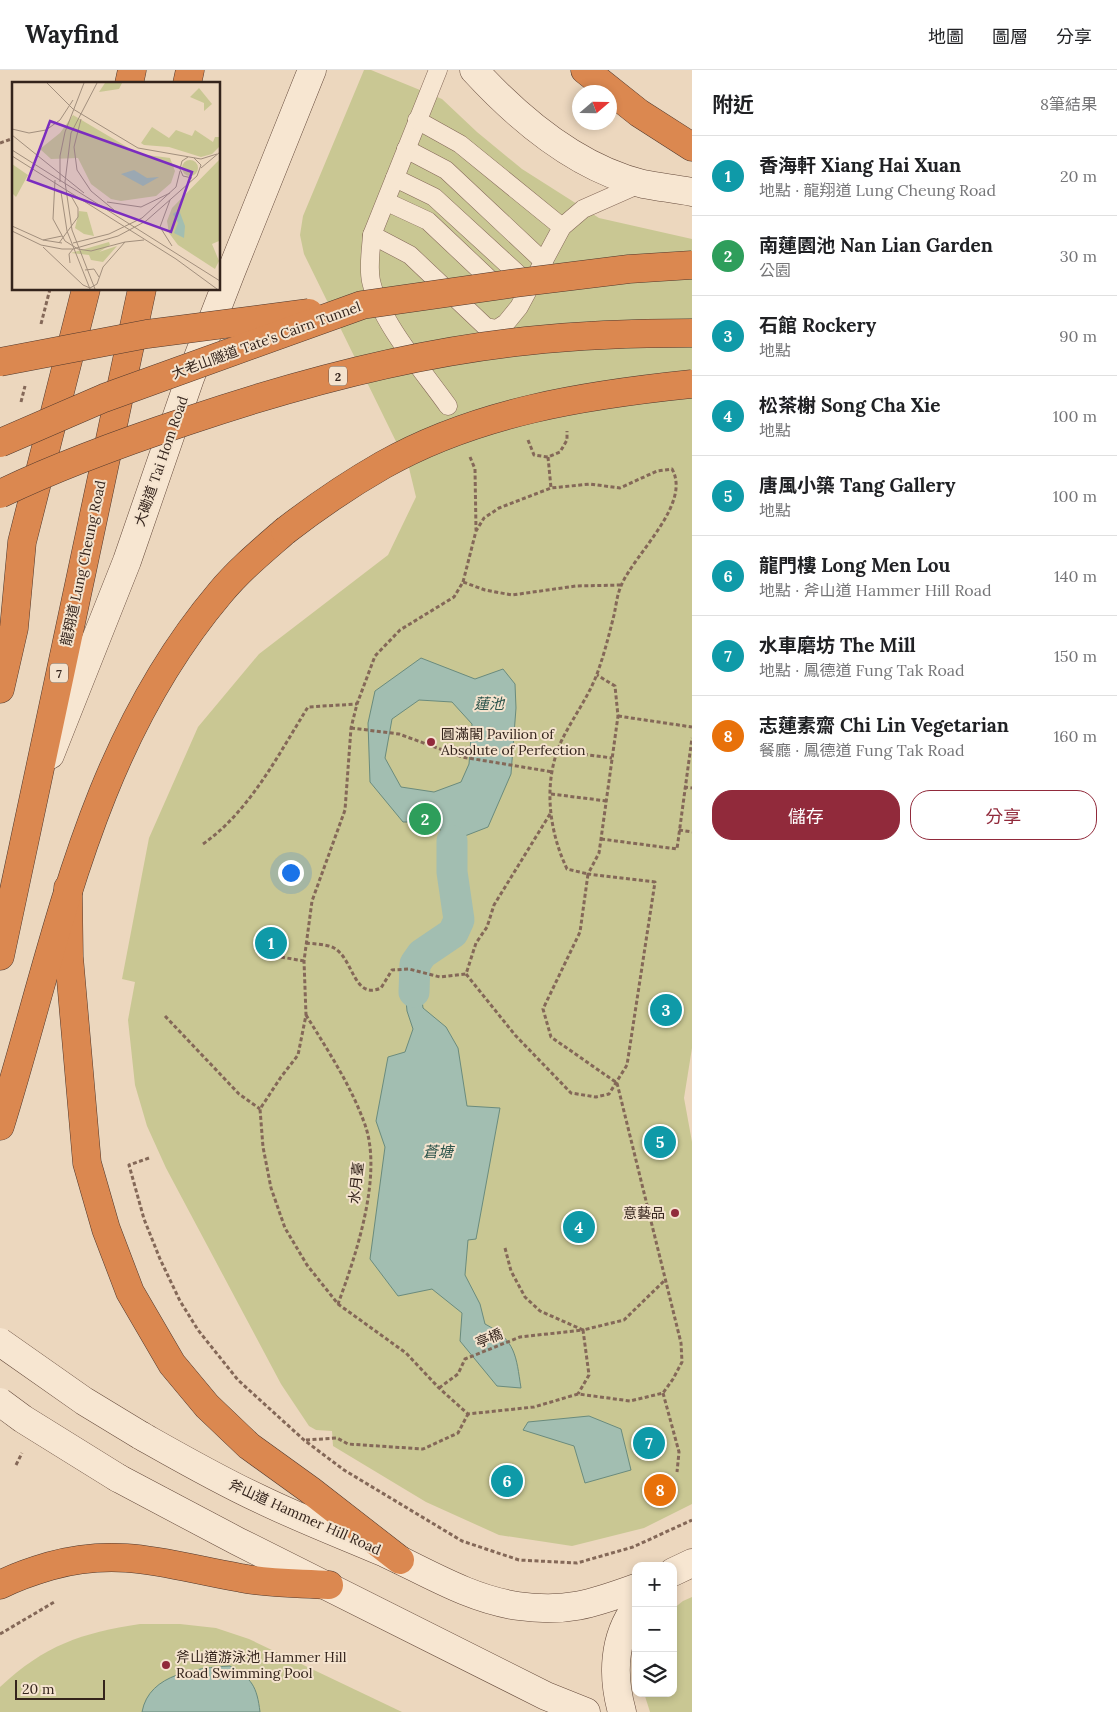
<!DOCTYPE html>
<html lang="zh-TW">
<meta charset="utf-8">
<style>
body{margin:0;font-family:Lora,"Noto Sans TC",serif;background:#f6f6f6;color:#202124}
.controls{position:absolute;right:15px;bottom:15px;display:grid;overflow:hidden;border-radius:10px;box-shadow:0 2px 8px #0003}
.controls button{width:45px;height:45px;display:grid;place-items:center;padding:0;border:0;border-bottom:1px solid #e0e0e0;background:#fff;color:#202124;font:25px sans-serif}
.compass{position:absolute;left:572px;top:15px;width:45px;height:45px;border-radius:50%;background:#fff;box-shadow:0 2px 8px #0003;rotate:70deg}
.scale{position:absolute;left:15px;bottom:12px;width:90px;box-sizing:border-box;padding-left:5px;border:2px solid #34241c;border-top:0;font-size:14px;line-height:18px;white-space:nowrap;color:#34241c;-webkit-text-stroke:4px #f4e3ce;paint-order:stroke}
.you{position:absolute;left:290px;top:802px;width:18px;height:18px;margin:-12px;border:4px solid #fff;border-radius:50%;background:#1a73e8;box-shadow:0 0 0 8px #1a73e833}
.badge{display:grid;place-items:center;width:32px;height:32px;border-radius:50%;background:#912a3b;color:#fff;font-size:16px;font-weight:700}
.pin{position:absolute;translate:-50% -50%;border:2px solid #fff;box-shadow:0 1px 5px #0006}
.list{margin:0;padding:0;list-style:none}
h2{display:flex;justify-content:space-between;align-items:center;height:65px;margin:0;padding:0 20px;font-size:21px}
h2 small{font-size:16px;font-weight:400;color:#757577}
.list li{display:grid;grid-template-columns:32px 1fr auto;gap:15px;align-items:center;box-sizing:border-box;height:80px;padding:0 20px;border-top:1px solid #e0e0e0}
.list b{display:block;font-size:19px;white-space:nowrap}
.list p{margin:0;font-size:16px;white-space:nowrap;color:#757577}
.list em{font-size:16px;font-style:normal;color:#757577}
.actions{display:flex;gap:10px;padding:15px 20px}
.actions a{flex:1;padding:11px 0;border:1px solid #912a3b;border-radius:20px;text-align:center;font-size:18px;color:#912a3b}
.actions .main{background:#912a3b;color:#fff}
.icon{flex:none;width:28px;height:28px;fill:none;stroke:currentColor;stroke-width:2;stroke-linecap:round;stroke-linejoin:round}
.map{position:relative;flex:none;width:692px;height:1642px;overflow:hidden}
header{display:flex;align-items:center;gap:30px;box-sizing:border-box;height:70px;padding:0 25px;background:#fff;border-bottom:1px solid #e0e0e0}
header strong{font-size:24px}
nav{display:flex;gap:28px;margin-inline-start:auto;font-size:18px}
main{display:flex}
aside{flex:1;background:#fff}
.map>svg:first-child{display:block}
.green{fill:#c9c793}
.water{fill:#a2beb1;stroke:#6a8b7d;fill-rule:evenodd}
.lines{fill:none;stroke-linecap:round;stroke-linejoin:round}
.canal{stroke:#a2beb1;stroke-width:31}
.lane-casing{stroke:#846858;stroke-width:19}
.secondary-casing{stroke:#654a3b;stroke-width:29}
.highway-casing{stroke:#51382c;stroke-width:29}
.path{stroke:#846858;stroke-width:3;stroke-dasharray:4 2.5;stroke-linecap:butt}
.lane{stroke:#f7e6d1;stroke-width:18}
.secondary{stroke:#f7e6d1;stroke-width:28}
.highway{stroke:#db8850;stroke-width:28}
.secondary-bridge-casing{stroke:#654a3b;stroke-width:29;stroke-linecap:butt}
.highway-bridge-casing{stroke:#51382c;stroke-width:29;stroke-linecap:butt}
.secondary-bridge{stroke:#f7e6d1;stroke-width:28}
.highway-bridge{stroke:#db8850;stroke-width:28}
.poi-dot{fill:#912a3b;stroke:#f4e3ce;stroke-width:2}
.labels{text-anchor:middle;dominant-baseline:central;stroke-width:4;stroke-linejoin:round;paint-order:stroke}
.shield{fill:#f4e3ce;stroke:#6e5d51;stroke-width:1}
.shield-label{font-size:12px;font-weight:bold;fill:#34241c}
.street-label{font-size:14px;fill:#34241c;stroke:#f4e3ce}
.poi-label{font-size:14px;fill:#34241c;stroke:#f4e3ce;text-anchor:start}
.water-label{font-size:15px;font-style:italic;fill:#2b534a;stroke:#f4e3ce}
.inset-road{fill:none;stroke:#a28f7d;stroke-width:1}
.view{fill:#7b2cbf;fill-opacity:0.15;stroke:#7b2cbf;stroke-width:2.5}
.inset-edge{fill:none;stroke:#34241c;stroke-width:2.5}
</style>
<header>
<strong>Wayfind</strong>
<nav><a>地圖</a><a>圖層</a><a>分享</a></nav>
</header>
<main>
<div class="map">
<svg width="692" height="1642" viewBox="0 0 692 1642">
<rect width="100%" height="100%" fill="#ecd7be"/>
<!-- green -->
<g class="green">
<polygon points="364,0 371,0 442,29 477,62 522,99 599,148 692,169 692,978 684,1028 692,1072 692,1434 644,1458 572,1476 499,1465 426,1432 333,1376 332,1361 316,1360 309,1356 281,1314 166,1098 147,1056 135,1015 128,950 135,912 122,909 149,768 198,657 259,584 388,485 416,427 409,398 304,184 300,165 303,146"/>
<polygon points="692,1527 692,1642 650,1642 644,1623 673,1623 673,1539 683,1531"/>
<path d="M140,1554h40l36,4 33,11 153,73h-402v-25c45,-42 81,-54 140,-63z"/>
</g>
<!-- water -->
<g class="water">
<path d="M421,588l54,21 28,-10 12,15 1,24 -5,66 -23,53 -36,14 -20,-19h-29l-33,-40 -2,-59 7,-32zM419,630l33,2 20,22 -3,40 -8,18 -27,10 -33,-5 -16,-29 7,-39z"/>
<path d="M405,920l16,2 2,16 23,19 12,21 9,58 33,2 -24,131 -8,1 -3,35 15,29 5,20c31,16 31,32 36,64l-24,-2 -37,-45 2,-28 -30,-24 -34,7 -28,-37 15,-112 -9,-26 12,-64 17,-5 8,-23 -6,-18z"/>
<polygon points="589,1346 621,1359 631,1400 585,1413 574,1376 523,1360 528,1352"/>
<path d="M230,1596c22,12 27,21 30,46h-118c7,-39 56,-44 88,-46z"/>
</g>
<g class="lines">
<!-- canal -->
<polyline class="canal" points="414,922 415,894 422,884 453,863 459,850 452,802 452,771"/>
<defs>
<g id="lane">
<polyline points="438,0 372,165 410,185 486,257 497,259 506,253 519,237 562,157 583,139 642,113"/>
<polyline points="417,50 460,74 562,157"/>
<polyline points="406,79 446,100 544,192"/>
<polyline points="395,108 434,127 530,215"/>
<polyline points="387,132 428,151 500,219"/>
<path d="M372,165c-1,15 -4,32 -1,46 9,41 53,91 77,125"/>
</g>
<g id="secondary">
<path d="M474,0c45,49 103,98 169,114 16,3 33,5 49,8"/>
<polyline points="50,685 127,491 190,308 231,202 312,0"/>
<path d="M140,1365c39,22 79,45 120,64 41,20 83,36 125,54 43,20 85,46 133,53 47,7 74,-2 118,-18"/>
<polyline points="118,1408 237,1471 546,1626 586,1642"/>
<polyline points="673,1502 692,1493"/>
<path d="M622,1642c-10,-36 -9,-74 14,-105"/>
</g>
<g id="highway">
<polyline points="585,0 639,43 692,77"/>
<polyline points="129,14 132,0"/>
<polyline points="187,14 190,0"/>
<polyline points="0,619 14,558 22,472 86,219"/>
<polyline points="68,818 69,887 87,1093 106,1159 130,1222 172,1294 207,1336 249,1376 310,1420 400,1490"/>
<polyline points="0,886 142,219"/>
<path d="M0,1056c58,-187 89,-378 220,-533 19,-23 42,-42 65,-62"/>
<path d="M0,1515c15,-8 33,-14 50,-19 72,-20 121,0 191,12 28,6 59,5 88,7"/>
</g>
</defs>
<!-- lane casing -->
<use href="#lane" class="lane-casing"/>
<!-- secondary casing -->
<use href="#secondary" class="secondary-casing"/>
<!-- highway casing -->
<use href="#highway" class="highway-casing"/>
<!-- path -->
<g class="path">
<polyline points="0,73 14,68"/>
<polyline points="41,254 50,219"/>
<polyline points="21,332 25,316"/>
<polyline points="528,370 534,385 548,387 560,382 567,370 567,361"/>
<polyline points="470,387 475,399 476,460"/>
<polyline points="548,387 551,418"/>
<path d="M463,512l13,-51 8,-13 15,-10 52,-20 39,-4 30,4 37,-17 15,-2c20,35 -38,85 -51,117 -4,9 -5,20 -7,29 -5,20 -10,40 -17,59 -9,24 -26,46 -37,70 -17,40 -11,87 7,125l21,5 -8,58 -37,77 8,28 66,46"/>
<polyline points="618,646 692,657"/>
<polyline points="351,658 399,664 462,687 553,702"/>
<polyline points="558,681 612,688"/>
<polyline points="684,717 692,718"/>
<polyline points="551,724 607,731"/>
<polyline points="550,744 494,835 487,857 476,873 466,904 515,965 571,1023 596,1027 609,1024 627,995 655,812 588,804 599,783 601,769 618,646 615,616 597,605"/>
<polyline points="679,760 692,762"/>
<polyline points="601,769 677,779 692,668"/>
<path d="M203,774c47,-33 75,-89 105,-137l49,-3"/>
<path d="M306,873c8,1 21,1 28,5 20,11 19,52 47,40l11,-18 17,-1 31,8 26,-3"/>
<polyline points="281,887 304,891"/>
<path d="M306,945c21,34 44,69 58,107 20,51 -8,133 -26,182"/>
<polyline points="165,946 239,1024 260,1039"/>
<polyline points="617,1013 681,1273 682,1292 673,1309 663,1323 630,1331 578,1324 534,1337 468,1344 439,1318 406,1283 338,1234 307,1195 285,1158 271,1118 263,1077 260,1039 281,1007 298,985 306,945 304,891 312,831 345,740 351,658 357,634 375,586 400,560 454,527 463,512 485,520 512,525 576,516 621,515"/>
<polyline points="149,1088 129,1095 144,1149 160,1189 180,1231 198,1260 238,1310 304,1370 344,1400 462,1471 519,1490 577,1493 633,1477 692,1450"/>
<polyline points="505,1178 511,1201 525,1227 540,1241 583,1260 624,1250 664,1211"/>
<polyline points="439,1318 458,1304 465,1289 520,1267 583,1260 589,1305 578,1324"/>
<polyline points="663,1323 679,1382 677,1402"/>
<polyline points="306,1370 337,1368 348,1374 423,1379 458,1363 468,1344"/>
<polyline points="16,1395 22,1383"/>
<polyline points="0,1564 56,1531"/>
</g>
<!-- lane -->
<use href="#lane" class="lane"/>
<!-- secondary -->
<use href="#secondary" class="secondary"/>
<!-- highway -->
<use href="#highway" class="highway"/>
<defs>
<g id="secondary-bridge">
<polyline points="0,1272 84,1331 140,1365"/>
<polyline points="0,1332 23,1349 118,1408"/>
</g>
<g id="highway-bridge">
<polyline points="0,292 147,264 309,243"/>
<polyline points="0,373 104,328 362,235 516,213 629,199 692,195"/>
<path d="M0,424c60,-29 124,-52 187,-73 109,-37 223,-68 339,-80 55,-6 111,-8 166,-8"/>
<path d="M285,461c31,-24 63,-46 98,-66 94,-53 202,-70 309,-81"/>
</g>
</defs>
<!-- secondary-bridge casing -->
<use href="#secondary-bridge" class="secondary-bridge-casing"/>
<!-- highway-bridge casing -->
<use href="#highway-bridge" class="highway-bridge-casing"/>
<!-- secondary-bridge -->
<use href="#secondary-bridge" class="secondary-bridge"/>
<!-- highway-bridge -->
<use href="#highway-bridge" class="highway-bridge"/>
</g>
<!-- markers -->
<g class="poi-dot">
<circle cx="431" cy="672" r="5"/>
<circle cx="675" cy="1143" r="5"/>
<circle cx="166" cy="1595" r="5"/>
</g>
<g class="labels">
<!-- shield labels -->
<g class="shield">
<rect x="329" y="296.5" width="18" height="19" rx="4"/>
<rect x="50" y="593.5" width="18" height="19" rx="4"/>
</g>
<g class="shield-label">
<text x="338" y="306">2</text>
<text x="59" y="603">7</text>
</g>
<!-- street labels -->
<g class="street-label">
<text transform="translate(266 270) rotate(-20)">大老山隧道 Tate's Cairn Tunnel</text>
<text transform="translate(161 391) rotate(-71)">大磡道 Tai Hom Road</text>
<text transform="translate(83 493) rotate(-78)">龍翔道 Lung Cheung Road</text>
<text transform="translate(356 1113) rotate(-84)">水月臺</text>
<text transform="translate(489 1268) rotate(-22)">亭橋</text>
<text transform="translate(305 1447) rotate(24)">斧山道 Hammer Hill Road</text>
</g>
<!-- poi labels -->
<g class="poi-label">
<text x="441" y="664">圓滿閣 Pavilion of<tspan x="441" dy="16">Absolute of Perfection</tspan></text>
<text x="665" y="1143" text-anchor="end">意藝品</text>
<text x="176" y="1587">斧山道游泳池 Hammer Hill<tspan x="176" dy="16">Road Swimming Pool</tspan></text>
</g>
<!-- water labels -->
<g class="water-label">
<text x="489" y="633">蓮池</text>
<text x="438" y="1081">蒼塘</text>
</g>
</g>
<!-- overview -->
<g transform="translate(12 12)">
<rect width="208" height="208" fill="#ecd7be"/>
<path d="M93,1h17l-3,6 -20,3zM187,6l13,16 -8,7v-8l-14,-6zM61,33l66,39 31,4 5,13 -4,12 -15,13 -35,5 -10,-2 -20,-15 -13,-26 -27,1 -11,-10 20,-16zM140,45l17,11 7,-8 16,6 3,-6 18,12 2,-5h4v10l-7,7 -11,3 -32,-10 -25,-2 -3,-2zM207,78v81l-7,3 7,17 -4,8 -37,-24 -9,-12 -2,-12 5,-13zM170 86a8 8 0 1 1 16 0a8 8 0 1 1-16 0ZM0,82l16,11 -12,22 -4,-4zM67,129l8,1 7,24 -10,-2 -9,-6zM97,160l1,3 -11,7 18,-6 -14,16 -12,-2 -2,-5 -18,-2z" fill="#c9c793"/>
<path d="M122,88l13,8 12,-1 -16,9 -22,-12zM167,128l6,16 -1,12 -10,-5 4,-10 -5,-9z" fill="#a2beb1"/>
<path class="inset-road" d="M35,1l26,26 65,39 63,11 16,-5M69,37l-7,28 3,23 14,21 23,19M0,47l17,4 17,-3 14,-10 13,-20M0,53l72,58M0,68l208,131M0,74l164,103 41,30M176,75l-6,4 -2,8 3,7 9,2M189,86l19,-16M43,98l-2,39 12,22 13,8 13,2 34,-9M48,100v-26l5,-24 19,-49M49,110l6,39 23,58M158,118l-10,27 12,19M95,120l34,5 29,-14M0,144l31,14 19,3M0,149l29,14 21,4h11l45,-13 28,-15 51,-45 4,-11 -7,-7M31,158l19,-4M47,161l19,-26v-9l-8,-14M61,161l36,-9 33,-16 34,-31 4,-16M31,165l40,38 7,3 7,-4 6,-17 22,-25 19,-2M58,181l-1,-9 4,-5M73,188l9,-1 5,8M83,207l-23,-59 -7,-48 6,-49 26,-50"/>
<path class="view" d="M38,39l142,51 -21,60 -143,-52z"/>
<rect width="208" height="208" class="inset-edge"/>
</g>
</svg>
<div class="controls">
<button>+</button>
<button>−</button>
<button><svg class="icon" aria-label="layers" viewBox="0 0 24 24"><path d="M12 4l9 5-9 5-9-5zM3 14l9 5 9-5"/></svg></button>
</div>
<svg class="compass" viewBox="-18 -18 36 36"><path d="M0-13l5 13h-10z" fill="#e53935"/><path d="M0 13l5-13h-10z" fill="#757577"/></svg>
<div class="scale">20 m</div>
<div class="you"></div>
<div class="pin badge" style="left:271px;top:873px;background:#0f9aa8">1</div>
<div class="pin badge" style="left:425px;top:749px;background:#2e9e5b">2</div>
<div class="pin badge" style="left:666px;top:940px;background:#0f9aa8">3</div>
<div class="pin badge" style="left:579px;top:1157px;background:#0f9aa8">4</div>
<div class="pin badge" style="left:660px;top:1072px;background:#0f9aa8">5</div>
<div class="pin badge" style="left:507px;top:1411px;background:#0f9aa8">6</div>
<div class="pin badge" style="left:649px;top:1373px;background:#0f9aa8">7</div>
<div class="pin badge" style="left:660px;top:1420px;background:#e8710a">8</div>
</div>
<aside>
<h2>附近<small>8筆結果</small></h2>
<ul class="list">
<li><span class="badge" style="background:#0f9aa8">1</span><div><b>香海軒 Xiang Hai Xuan</b><p>地點 · 龍翔道 Lung Cheung Road</p></div><em>20 m</em></li>
<li><span class="badge" style="background:#2e9e5b">2</span><div><b>南蓮園池 Nan Lian Garden</b><p>公園</p></div><em>30 m</em></li>
<li><span class="badge" style="background:#0f9aa8">3</span><div><b>石館 Rockery</b><p>地點</p></div><em>90 m</em></li>
<li><span class="badge" style="background:#0f9aa8">4</span><div><b>松茶榭 Song Cha Xie</b><p>地點</p></div><em>100 m</em></li>
<li><span class="badge" style="background:#0f9aa8">5</span><div><b>唐風小築 Tang Gallery</b><p>地點</p></div><em>100 m</em></li>
<li><span class="badge" style="background:#0f9aa8">6</span><div><b>龍門樓 Long Men Lou</b><p>地點 · 斧山道 Hammer Hill Road</p></div><em>140 m</em></li>
<li><span class="badge" style="background:#0f9aa8">7</span><div><b>水車磨坊 The Mill</b><p>地點 · 鳳德道 Fung Tak Road</p></div><em>150 m</em></li>
<li><span class="badge" style="background:#e8710a">8</span><div><b>志蓮素齋 Chi Lin Vegetarian</b><p>餐廳 · 鳳德道 Fung Tak Road</p></div><em>160 m</em></li>
</ul>
<div class="actions"><a class="main">儲存</a><a>分享</a></div>
</aside>
</main>
